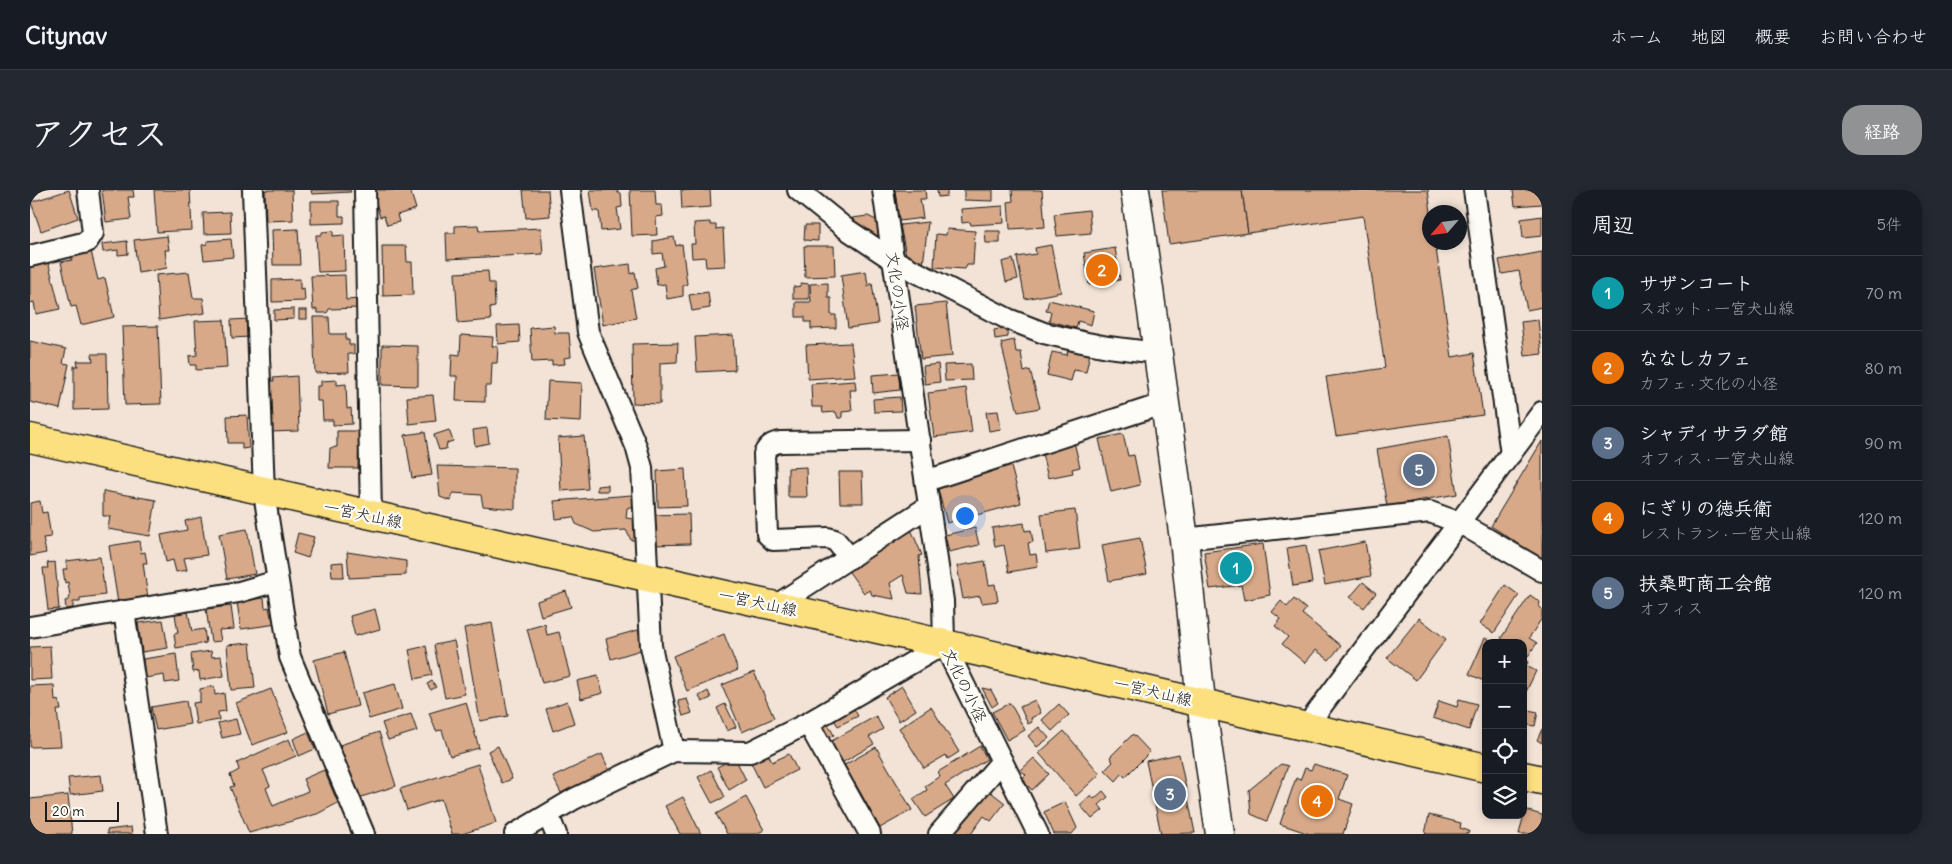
<!DOCTYPE html>
<html lang="ja">
<meta charset="utf-8">
<style>
body{margin:0;font-family:Delius,"Klee One",sans-serif;background:#242831;color:#f1f3f6}
.controls{position:absolute;right:15px;bottom:15px;display:grid;overflow:hidden;border-radius:10px;box-shadow:0 2px 8px #0003}
.controls button{width:45px;height:45px;display:grid;place-items:center;padding:0;border:0;border-bottom:1px solid #363941;background:#171b24;color:#f1f3f6;font:25px sans-serif}
.compass{position:absolute;left:1392px;top:15px;width:45px;height:45px;border-radius:50%;background:#171b24;box-shadow:0 2px 8px #0003;rotate:242deg}
.scale{position:absolute;left:15px;bottom:12px;width:74px;box-sizing:border-box;padding-left:5px;border:2px solid #1c1c1c;border-top:0;font-size:14px;line-height:18px;white-space:nowrap;color:#1c1c1c;-webkit-text-stroke:4px #fdfcf7;paint-order:stroke}
.you{position:absolute;left:934px;top:325px;width:18px;height:18px;margin:-12px;border:4px solid #fff;border-radius:50%;background:#1a73e8;box-shadow:0 0 0 8px #1a73e833}
.badge{display:grid;place-items:center;width:32px;height:32px;border-radius:50%;background:#919294;color:#fff;font-size:16px;font-weight:700}
.pin{position:absolute;translate:-50% -50%;border:2px solid #fff;box-shadow:0 1px 5px #0006}
.list{margin:0;padding:0;list-style:none}
h2{display:flex;justify-content:space-between;align-items:center;height:65px;margin:0;padding:0 20px;font-size:21px}
h2 small{font-size:16px;font-weight:400;color:#9ea1a6}
.list li{display:grid;grid-template-columns:32px 1fr auto;gap:15px;align-items:center;box-sizing:border-box;height:75px;padding:0 20px;border-top:1px solid #363941}
.list b{display:block;font-size:19px;white-space:nowrap}
.list p{margin:0;font-size:16px;white-space:nowrap;color:#9ea1a6}
.list em{font-size:16px;font-style:normal;color:#9ea1a6}
.icon{flex:none;width:28px;height:28px;fill:none;stroke:currentColor;stroke-width:2;stroke-linecap:round;stroke-linejoin:round}
.map{position:relative;flex:none;width:1512px;height:644px;overflow:hidden;border-radius:20px}
header{display:flex;align-items:center;gap:30px;box-sizing:border-box;height:70px;padding:0 25px;background:#171b24;border-bottom:1px solid #363941}
header strong{font-size:24px}
nav{display:flex;gap:28px;margin-inline-start:auto;font-size:18px}
.intro{display:flex;align-items:center;justify-content:space-between;box-sizing:border-box;height:120px;padding:0 30px}
h1{margin:0;font-size:35px}
.button{padding:12px 22px;border-radius:20px;background:#919294;color:#fff;font-size:18px;font-weight:700}
main{display:flex;gap:30px;padding:0 30px}
aside{flex:1;background:#171b24;border-radius:20px;box-shadow:0 2px 8px #0003}
.map>svg:first-child{display:block}
.building{fill:#d7a989;stroke:#1c1c1c}
.lines{fill:none;stroke-linecap:round;stroke-linejoin:round}
.street-casing{stroke:#1c1c1c;stroke-width:24}
.secondary-casing{stroke:#1c1c1c;stroke-width:31}
.primary-casing{stroke:#1c1c1c;stroke-width:31}
.street{stroke:#fdfcf7;stroke-width:20}
.secondary{stroke:#fdfcf7;stroke-width:28}
.primary{stroke:#fce080;stroke-width:28}
.labels{text-anchor:middle;dominant-baseline:central;stroke-width:4.5;stroke-linejoin:round;paint-order:stroke}
.street-label{font-size:16px;fill:#1c1c1c;stroke:#fdfcf7}
</style>
<header>
<strong>Citynav</strong>
<nav><a>ホーム</a><a>地図</a><a>概要</a><a>お問い合わせ</a></nav>
</header>
<div class="intro"><h1>アクセス</h1><a class="button">経路</a></div>
<main>
<div class="map">
<svg width="1512" height="644" viewBox="0 0 1512 644">
<rect width="100%" height="100%" fill="#f2e3d6"/>
<filter id="ink" filterUnits="userSpaceOnUse"><feTurbulence type="fractalNoise" baseFrequency=".02" numOctaves="2"/><feDisplacementMap in="SourceGraphic" scale="10" xChannelSelector="R" yChannelSelector="G"/><feConvolveMatrix kernelMatrix="1 2 1 2 8 2 1 2 1" color-interpolation-filters="sRGB"/></filter>
<g filter="url(#ink)">
<!-- building -->
<g class="building">
<polygon points="39,0 48,28 11,41 1,12"/>
<polygon points="72,0 103,0 104,7 98,7 101,29 76,32"/>
<polygon points="124,0 160,0 162,40 127,42"/>
<polygon points="235,0 262,0 263,30 236,31"/>
<polygon points="281,0 320,0 321,2 282,4"/>
<polygon points="346,0 380,0 386,19 367,25 369,32 357,35 354,26 350,27 343,1"/>
<polygon points="493,0 518,0 520,26 496,28"/>
<polygon points="560,0 587,0 588,3 591,3 592,17 587,18 590,39 571,41 569,21 563,21"/>
<polygon points="600,0 625,0 626,15 632,15 633,26 626,27 627,45 602,46"/>
<polygon points="651,0 680,0 681,17 652,19"/>
<polygon points="865,0 895,0 896,9 890,9 893,28 869,31"/>
<polygon points="907,0 917,0 917,6 908,7"/>
<polygon points="934,0 963,0 963,11 934,10"/>
<polygon points="982,0 1012,0 1015,37 980,39 978,12 983,11"/>
<polygon points="1132,0 1212,0 1218,43 1139,54"/>
<polygon points="1212,0 1398,0 1401,22 1400,22 1400,52 1405,52 1422,167 1444,163 1453,225 1306,246 1296,187 1355,178 1333,26 1218,43"/>
<polygon points="1483,0 1512,0 1512,14 1485,16"/>
<polygon points="281,11 309,11 309,26 314,26 314,33 281,34"/>
<polygon points="973,16 974,33 941,35 940,32 932,33 931,19"/>
<polygon points="1059,20 1061,43 1027,46 1024,24"/>
<polygon points="200,22 201,43 174,44 173,23"/>
<polygon points="838,26 848,31 851,53 822,36 822,28"/>
<polygon points="1512,26 1512,46 1493,48 1491,29"/>
<polygon points="680,32 680,35 686,35 686,39 693,38 695,76 676,77 675,67 662,68 661,54 665,54 664,33"/>
<polygon points="898,32 893,75 877,70 870,35"/>
<polygon points="448,35 449,41 511,38 513,64 417,69 416,43 425,43 425,36"/>
<polygon points="775,35 788,35 788,51 774,50"/>
<polygon points="268,39 270,75 243,75 242,40"/>
<polygon points="917,39 945,41 943,75 937,75 935,79 904,77 906,44 916,45"/>
<polygon points="303,41 303,46 314,45 315,81 288,82 286,45 292,45 292,42"/>
<polygon points="955,41 970,41 970,53 956,53"/>
<polygon points="137,46 139,60 135,60 137,78 108,83 104,50"/>
<polygon points="644,47 646,56 652,54 657,94 653,96 653,106 637,109 635,94 627,95 625,78 634,76 632,63 623,64 623,51"/>
<polygon points="201,49 203,67 174,70 172,55 177,54 177,51"/>
<polygon points="97,51 98,64 88,65 88,60 73,62 72,54"/>
<polygon points="1021,55 1031,102 995,109 987,67 1006,64 1005,58"/>
<polygon points="352,56 376,56 377,72 382,72 383,105 353,106"/>
<polygon points="774,56 804,56 805,86 775,87"/>
<polygon points="1085,58 1090,90 1059,95 1054,63"/>
<polygon points="61,61 68,90 75,88 84,127 51,135 46,116 41,117 31,72 42,70 41,65"/>
<polygon points="1512,62 1512,117 1497,120 1489,81 1472,84 1469,70"/>
<polygon points="983,69 988,89 976,92 972,72"/>
<polygon points="18,71 30,119 6,124 4,112 0,113 0,75"/>
<polygon points="600,74 601,84 605,82 608,98 601,100 606,128 573,135 564,79"/>
<polygon points="458,81 459,93 464,93 465,117 460,118 461,130 428,133 425,83"/>
<polygon points="836,81 838,96 842,93 848,134 818,138 811,85"/>
<polygon points="159,82 163,108 173,108 175,123 129,130 126,85"/>
<polygon points="315,85 316,110 329,109 329,118 299,119 297,123 288,123 287,119 283,120 281,86"/>
<polygon points="270,89 270,99 274,98 275,111 242,112 242,90"/>
<polygon points="771,93 779,94 779,109 763,109 763,97 771,96"/>
<polygon points="798,93 798,108 801,108 801,125 806,125 806,138 781,139 781,132 775,132 775,127 766,127 766,112 781,112 780,94"/>
<polygon points="678,102 680,118 662,121 659,105"/>
<polygon points="1019,110 1064,121 1061,135 1048,131 1046,138 1019,131 1021,122 1016,121"/>
<polygon points="916,113 922,166 891,169 885,116"/>
<polygon points="264,119 264,129 244,130 244,120"/>
<rect x="269" y="120" width="8" height="9"/>
<polygon points="283,127 299,127 300,144 316,144 316,150 319,150 319,155 324,155 324,164 318,164 319,182 285,183"/>
<polygon points="219,129 220,147 202,148 201,130"/>
<polygon points="194,130 197,178 166,180 166,175 160,175 159,166 167,165 165,131"/>
<polygon points="1508,130 1512,164 1495,166 1491,132"/>
<polygon points="489,135 490,152 468,154 467,136"/>
<polygon points="128,136 131,214 95,215 92,137"/>
<polygon points="524,136 525,143 539,143 541,167 534,168 535,174 522,175 522,171 502,172 500,138"/>
<polygon points="976,138 978,147 965,149 964,140"/>
<polygon points="431,145 463,147 462,156 468,157 467,173 462,173 461,196 455,196 455,212 426,211 427,186 421,186 422,164 430,165"/>
<polygon points="703,145 705,180 667,182 665,147"/>
<polygon points="984,150 986,162 991,162 994,182 1000,180 1010,218 988,222 971,153"/>
<polygon points="0,151 36,159 33,173 39,174 30,219 0,212"/>
<polygon points="648,153 647,172 630,173 630,214 603,213 602,154"/>
<polygon points="821,153 825,186 778,189 776,155"/>
<polygon points="352,155 388,156 388,196 352,195"/>
<polygon points="1038,159 1060,163 1056,182 1044,180 1041,191 1017,185 1022,162 1037,165"/>
<polygon points="62,164 77,164 78,219 44,220 44,176 48,176 47,171 63,171"/>
<polygon points="908,174 910,192 895,194 893,176"/>
<polygon points="941,174 942,190 915,191 914,175"/>
<polygon points="869,183 870,200 843,203 842,185"/>
<polygon points="267,186 269,241 240,242 238,191 244,191 243,188"/>
<polygon points="307,190 307,195 316,194 317,219 321,218 322,234 303,235 303,230 293,230 292,211 287,211 287,196 291,196 291,191"/>
<polygon points="518,191 552,193 551,232 516,230"/>
<polygon points="825,191 826,200 820,200 822,221 812,222 812,228 808,228 806,222 793,223 792,217 782,217 781,194"/>
<polygon points="936,198 942,242 904,247 898,203"/>
<polygon points="403,205 406,231 379,234 377,207"/>
<polygon points="870,207 871,221 844,222 843,209"/>
<polygon points="968,221 971,239 959,241 956,222"/>
<polygon points="217,225 219,258 212,259 212,253 198,253 197,226"/>
<polygon points="457,238 459,253 445,256 443,240"/>
<polygon points="1041,239 1050,277 1042,279 1043,283 1018,288 1008,247"/>
<polygon points="419,240 423,251 417,253 416,259 409,260 404,245"/>
<polygon points="307,241 329,241 328,278 299,278 300,258 307,257"/>
<polygon points="395,242 402,285 382,288 375,245"/>
<polygon points="1093,244 1098,266 1104,265 1110,295 1081,302 1069,249"/>
<polygon points="554,246 558,299 531,301 528,248"/>
<polygon points="1418,246 1427,304 1357,316 1347,259"/>
<polygon points="1512,251 1512,369 1461,336"/>
<polygon points="977,262 991,313 917,333 906,292"/>
<polygon points="407,276 485,278 485,319 453,316 451,305 423,303 421,311 410,307"/>
<polygon points="776,277 777,307 758,307 758,278"/>
<polygon points="655,279 657,316 628,317 627,281"/>
<polygon points="809,282 832,282 833,313 810,313"/>
<polygon points="578,295 578,301 567,301 567,296"/>
<polygon points="73,301 126,310 120,346 78,339 80,326 73,326"/>
<polygon points="602,305 603,316 597,318 596,328 604,329 605,350 601,350 596,340 564,342 546,334 543,327 526,329 524,311"/>
<polygon points="10,311 12,323 17,322 21,347 13,348 16,363 0,366 0,313"/>
<polygon points="1045,320 1050,359 1016,363 1011,324"/>
<polygon points="659,324 660,354 621,355 620,325"/>
<polygon points="171,327 177,365 154,368 157,380 146,382 143,370 136,372 131,345 157,340 155,331"/>
<polygon points="994,333 995,341 1001,340 1003,352 998,353 1000,365 1006,364 1008,377 979,382 974,355 965,357 962,338"/>
<polygon points="880,337 892,365 889,366 892,404 878,403 873,385 860,393 864,409 842,405 840,400 834,403 817,379"/>
<polygon points="945,338 949,355 919,362 915,345"/>
<polygon points="217,339 225,384 197,389 189,344"/>
<polygon points="268,343 284,347 278,368 263,363"/>
<polygon points="1110,348 1117,384 1079,391 1072,355"/>
<polygon points="109,351 111,363 115,362 117,373 113,373 118,408 88,413 79,356"/>
<polygon points="1335,352 1341,386 1295,395 1288,361"/>
<polygon points="1233,354 1240,405 1214,410 1211,395 1180,399 1174,362"/>
<polygon points="1276,355 1282,393 1263,396 1257,358"/>
<polygon points="317,362 376,371 376,385 319,388"/>
<polygon points="70,367 75,405 50,408 50,412 43,412 43,418 36,419 35,411 39,410 40,406 38,392 35,393 33,379 37,379 36,371"/>
<polygon points="955,371 959,395 965,394 968,411 952,413 950,406 933,409 927,376"/>
<polygon points="25,372 29,419 18,420 13,378 18,378 17,373"/>
<polygon points="313,372 314,387 302,387 301,373"/>
<polygon points="1333,392 1346,403 1334,418 1320,407"/>
<polygon points="1475,395 1489,405 1464,443 1450,434"/>
<polygon points="536,401 541,417 511,426 507,411"/>
<polygon points="1500,405 1510,412 1509,416 1512,419 1512,428 1499,448 1507,453 1498,466 1493,462 1493,453 1479,453 1471,448"/>
<polygon points="234,408 235,418 239,417 241,427 246,427 247,434 211,439 207,412"/>
<polygon points="1264,409 1276,419 1272,424 1311,456 1299,470 1286,460 1275,473 1252,454 1258,447 1245,436 1251,429 1242,422 1251,411 1257,417"/>
<polygon points="201,416 204,439 189,440 191,451 181,452 176,419"/>
<polygon points="345,419 350,439 325,446 320,426"/>
<polygon points="158,422 162,441 174,439 176,453 146,458 144,444 148,443 145,424"/>
<polygon points="1389,428 1416,449 1386,490 1357,468"/>
<polygon points="133,430 138,458 112,462 108,433"/>
<polygon points="462,433 478,526 450,531 434,438"/>
<polygon points="515,434 517,445 529,442 540,486 512,493 497,439"/>
<polygon points="608,440 614,459 581,469 576,449"/>
<polygon points="694,444 708,480 657,501 643,466"/>
<polygon points="1455,448 1464,453 1456,453 1456,492 1439,484"/>
<polygon points="424,451 435,504 415,508 404,455"/>
<polygon points="220,453 225,498 201,500 197,455"/>
<polygon points="20,456 22,489 0,490 0,457"/>
<polygon points="396,456 402,485 385,489 379,460"/>
<polygon points="181,461 182,467 191,466 194,486 170,490 169,481 163,482 161,464"/>
<polygon points="314,462 328,516 298,524 284,470"/>
<polygon points="146,464 149,491 135,493 134,485 115,488 113,469"/>
<polygon points="1493,469 1498,472 1496,476 1506,481 1493,508"/>
<polygon points="724,482 744,528 712,542 692,495"/>
<polygon points="568,486 573,503 551,509 547,491"/>
<polygon points="402,491 406,497 401,500 397,494"/>
<polygon points="365,494 372,519 339,529 332,503"/>
<polygon points="24,495 25,511 29,510 31,520 27,520 31,556 0,557 0,496"/>
<polygon points="184,496 185,505 194,503 196,521 188,522 189,530 166,534 163,513 170,512 170,499"/>
<polygon points="872,496 886,520 869,531 855,507"/>
<polygon points="952,498 961,500 968,513 962,517"/>
<polygon points="241,499 258,542 222,555 206,513"/>
<polygon points="678,501 681,508 672,512 669,506"/>
<polygon points="657,509 662,523 653,526 648,511"/>
<polygon points="1429,509 1447,514 1439,540 1403,528 1409,511 1427,517"/>
<polygon points="1005,510 1011,523 1001,528 1002,532 998,534 990,517"/>
<polygon points="156,511 160,534 126,540 121,517"/>
<polygon points="537,511 544,533 523,541 516,519"/>
<polygon points="436,512 449,558 420,566 412,540 406,541 399,523"/>
<polygon points="980,513 995,540 977,550 962,522"/>
<polygon points="695,514 706,537 697,541 687,518"/>
<polygon points="1029,514 1039,525 1022,541 1012,530"/>
<polygon points="823,517 828,526 808,536 803,528"/>
<polygon points="901,517 929,562 918,569 916,565 894,578 869,538"/>
<polygon points="1493,519 1508,522 1505,536 1493,534"/>
<polygon points="381,524 387,541 358,550 352,533"/>
<polygon points="846,526 853,539 839,547 844,554 810,574 798,553"/>
<polygon points="206,529 210,544 192,548 188,533"/>
<polygon points="796,531 804,545 792,551 784,538"/>
<polygon points="1009,537 1019,548 1007,557 998,546"/>
<polygon points="1512,539 1512,553 1507,550"/>
<polygon points="1034,541 1070,584 1046,606 1009,563"/>
<polygon points="278,542 285,559 269,566 263,549"/>
<polygon points="349,542 366,596 328,608 310,555"/>
<polygon points="1103,544 1120,562 1095,587 1092,584 1086,591 1075,580 1083,572 1080,567"/>
<polygon points="259,549 266,566 233,580 240,596 236,598 243,616 278,601 273,589 294,580 308,613 287,624 219,643 200,597 204,596 200,585 209,580 207,573"/>
<polygon points="468,556 482,589 472,593 458,561"/>
<polygon points="950,556 957,569 915,595 924,609 895,627 883,609 897,600 895,596 910,586 908,582"/>
<polygon points="846,557 882,620 850,638 825,593 822,595 811,577"/>
<polygon points="735,558 742,572 759,564 767,580 733,597 718,567"/>
<polygon points="572,564 579,580 531,603 523,587"/>
<polygon points="1149,564 1165,643 1131,644 1116,571"/>
<polygon points="705,568 716,590 699,600 687,577"/>
<polygon points="1004,568 1019,584 1002,600 991,589 996,585 991,580"/>
<polygon points="448,574 466,633 432,644 422,644 411,609 377,620 370,599"/>
<polygon points="1251,574 1258,576 1237,631 1221,624 1219,600"/>
<polygon points="1284,574 1317,585 1309,609 1323,614 1313,644 1280,644 1250,634 1266,588 1270,590 1275,578 1281,580"/>
<polygon points="681,580 695,607 682,613 668,587"/>
<polygon points="71,585 73,601 40,605 38,588"/>
<polygon points="953,596 975,613 961,631 954,626 941,644 918,644"/>
<polygon points="1073,601 1078,607 1069,615 1073,620 1062,629 1050,615 1061,605 1064,609"/>
<polygon points="38,605 42,644 0,644 0,609"/>
<polygon points="653,607 671,644 650,644 635,616"/>
<polygon points="716,607 734,640 726,644 697,644 686,624"/>
<polygon points="1035,612 1047,638 1042,644 1024,644 1014,622"/>
<polygon points="1495,620 1512,625 1512,644 1489,644"/>
<polygon points="1399,625 1431,633 1430,638 1439,641 1438,644 1395,644"/>
<polygon points="101,637 102,644 77,644 77,640"/>
</g>
<g class="lines">
<defs>
<g id="street">
<polyline points="223,0 234,303 260,467 334,644"/>
<polyline points="335,0 341,326"/>
<polyline points="540,0 558,142 606,256 612,278 621,456 644,561"/>
<polyline points="768,0 815,38 863,70 978,129 1014,143 1052,152 1078,157 1128,163"/>
<polyline points="853,0 913,411 914,454 1008,644"/>
<polyline points="1444,0 1481,264"/>
<polyline points="0,66 57,52 63,43 58,0"/>
<polyline points="896,291 1117,219 1136,214"/>
<polyline points="1154,349 1400,322 1430,333 1512,381"/>
<path d="M820,368l-15,-18 -7,-2 -55,2 -6,-6 -3,-80c4,-8 8,-11 17,-12l139,-2"/>
<polyline points="745,416 899,316"/>
<polyline points="94,421 127,644"/>
<polyline points="0,437 209,402 247,391"/>
<polyline points="778,533 840,644"/>
<polyline points="1275,538 1512,222"/>
<polyline points="518,625 526,644"/>
<polyline points="485,644 544,609 644,561 720,562 778,533 914,454"/>
<polyline points="909,644 972,571"/>
</g>
<polyline id="secondary" points="1105,0 1154,349 1171,512 1190,644"/>
<g id="primary">
<path d="M0,248c304,71 610,137 915,206 180,40 360,84 541,124"/>
<polyline points="1493,586 1512,590"/>
</g>
</defs>
<!-- street casing -->
<use href="#street" class="street-casing"/>
<!-- secondary casing -->
<use href="#secondary" class="secondary-casing"/>
<!-- primary casing -->
<use href="#primary" class="primary-casing"/>
<!-- street -->
<use href="#street" class="street"/>
<!-- secondary -->
<use href="#secondary" class="secondary"/>
<!-- primary -->
<use href="#primary" class="primary"/>
</g>
</g>
<g class="labels">
<!-- street labels -->
<g class="street-label">
<text transform="translate(868 101) rotate(82)">文化の小径</text>
<text transform="translate(333 324) rotate(12)">一宮犬山線</text>
<text transform="translate(728 412) rotate(12)">一宮犬山線</text>
<text transform="translate(935 495) rotate(64)">文化の小径</text>
<text transform="translate(1123 501) rotate(13)">一宮犬山線</text>
</g>
</g>
</svg>
<div class="controls">
<button>+</button>
<button>−</button>
<button><svg class="icon" aria-label="locate" viewBox="0 0 24 24"><circle cx="12" cy="12" r="6"/><path d="M12 2v4M12 18v4M2 12h4M18 12h4"/></svg></button>
<button><svg class="icon" aria-label="layers" viewBox="0 0 24 24"><path d="M12 4l9 5-9 5-9-5zM3 14l9 5 9-5"/></svg></button>
</div>
<svg class="compass" viewBox="-18 -18 36 36"><path d="M0-13l5 13h-10z" fill="#e53935"/><path d="M0 13l5-13h-10z" fill="#9ea1a6"/></svg>
<div class="scale">20 m</div>
<div class="you"></div>
<div class="pin badge" style="left:1206px;top:378px;background:#0f9aa8">1</div>
<div class="pin badge" style="left:1072px;top:80px;background:#e8710a">2</div>
<div class="pin badge" style="left:1140px;top:604px;background:#5c6f8a">3</div>
<div class="pin badge" style="left:1287px;top:611px;background:#e8710a">4</div>
<div class="pin badge" style="left:1389px;top:280px;background:#5c6f8a">5</div>
</div>
<aside>
<h2>周辺<small>5件</small></h2>
<ul class="list">
<li><span class="badge" style="background:#0f9aa8">1</span><div><b>サザンコート</b><p>スポット · 一宮犬山線</p></div><em>70 m</em></li>
<li><span class="badge" style="background:#e8710a">2</span><div><b>ななしカフェ</b><p>カフェ · 文化の小径</p></div><em>80 m</em></li>
<li><span class="badge" style="background:#5c6f8a">3</span><div><b>シャディサラダ館</b><p>オフィス · 一宮犬山線</p></div><em>90 m</em></li>
<li><span class="badge" style="background:#e8710a">4</span><div><b>にぎりの徳兵衛</b><p>レストラン · 一宮犬山線</p></div><em>120 m</em></li>
<li><span class="badge" style="background:#5c6f8a">5</span><div><b>扶桑町商工会館</b><p>オフィス</p></div><em>120 m</em></li>
</ul>
</aside>
</main>
